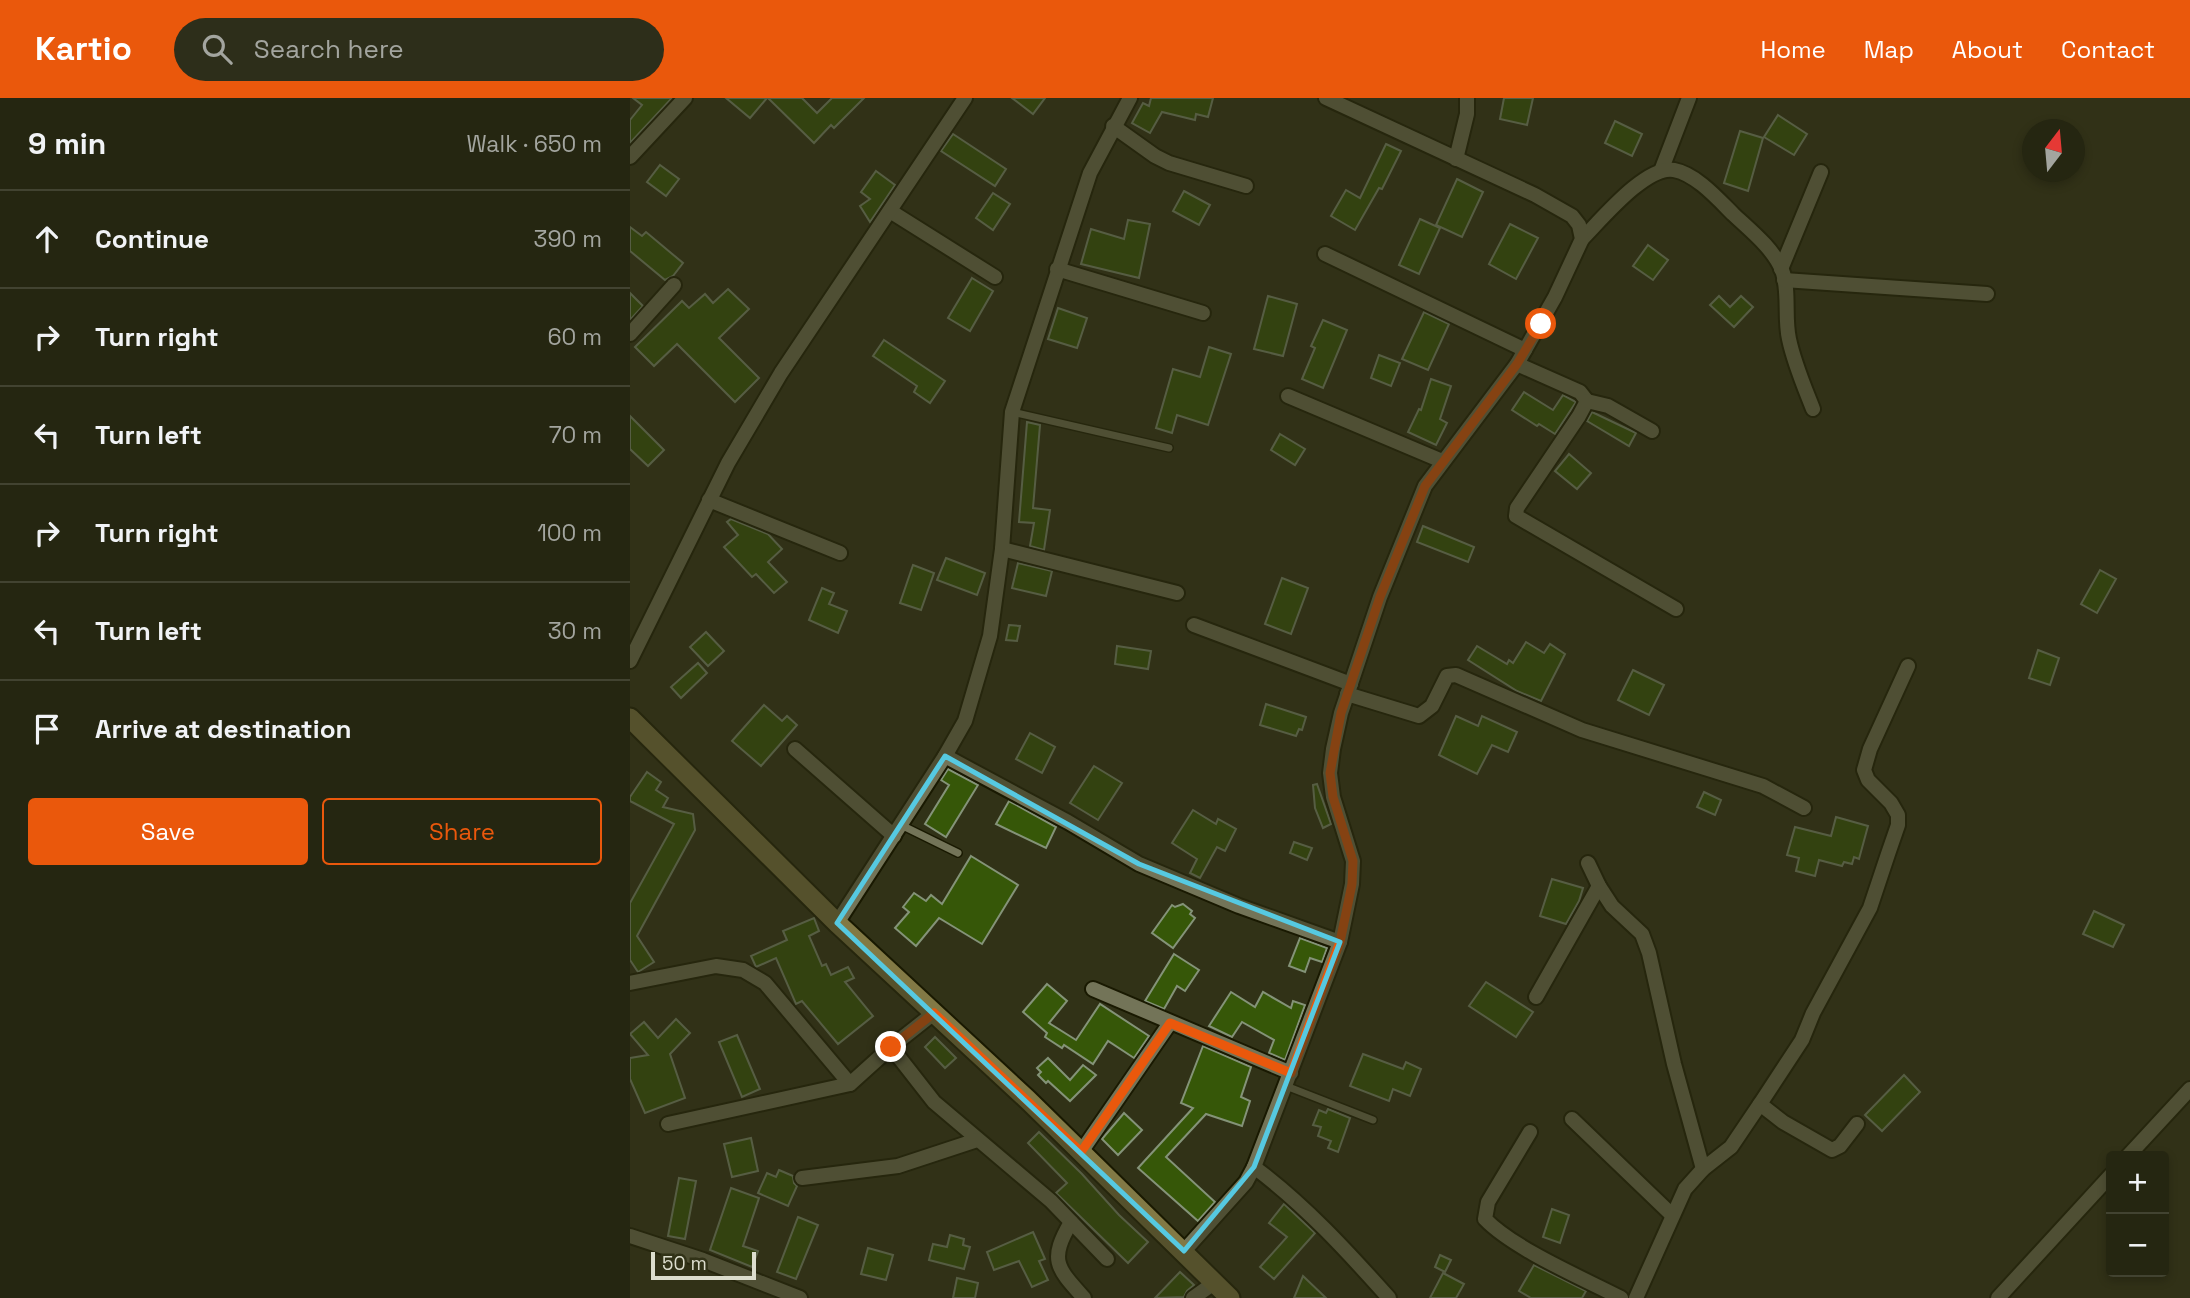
<!DOCTYPE html>
<meta charset="utf-8">
<style>
body{margin:0;font-family:"Space Grotesk",sans-serif;background:#2d2e1a;color:#f1f3f6}
.controls{position:absolute;right:21px;bottom:21px;display:grid;overflow:hidden;border-radius:7px;box-shadow:0 4px 10px #0003}
.controls button{width:63px;height:63px;display:grid;place-items:center;padding:0;border:0;border-bottom:2px solid #424331;background:#252611;color:#f1f3f6;font:35px sans-serif}
.compass{position:absolute;left:1392px;top:21px;width:63px;height:63px;border-radius:50%;background:#252611;box-shadow:0 4px 10px #0003;rotate:16deg}
.scale{position:absolute;left:21px;bottom:18px;width:105px;box-sizing:border-box;padding-left:7px;border:4px solid #dcddcd;border-top:0;font-size:19px;line-height:24px;white-space:nowrap;color:#dcddcd;-webkit-text-stroke:5px #313217;paint-order:stroke}
.stop{position:absolute;width:21px;height:21px;margin:-16px;border:5px solid #ea580c;border-radius:50%;background:#fff}
.stop.end{background:#ea580c;border-color:#fff;box-shadow:0 2px 7px #0008}
.list{margin:0;padding:0;list-style:none}
h2{display:flex;justify-content:space-between;align-items:center;height:91px;margin:0;padding:0 28px;font-size:30px}
h2 small{font-size:23px;font-weight:400;color:#a3a59f}
.list li{display:grid;grid-template-columns:46px 1fr auto;gap:21px;align-items:center;box-sizing:border-box;height:98px;padding:0 28px;border-top:2px solid #424331}
.list b{display:block;font-size:26px;white-space:nowrap}
.list em{font-size:23px;font-style:normal;color:#a3a59f}
.actions{display:flex;gap:14px;padding:21px 28px}
.actions a{flex:1;padding:16px 0;border:2px solid #ea580c;border-radius:7px;text-align:center;font-size:24px;color:#ea580c}
.actions .main{background:#ea580c;color:#fff}
.icon{flex:none;width:38px;height:38px;fill:none;stroke:currentColor;stroke-width:2;stroke-linecap:round;stroke-linejoin:round}
.map{position:relative;flex:none;width:1560px;height:1200px;overflow:hidden}
header{display:flex;align-items:center;gap:42px;box-sizing:border-box;height:98px;padding:0 35px;background:#ea580c;color:#fff}
header strong{font-size:33px}
nav{display:flex;gap:38px;margin-inline-start:auto;font-size:24px}
.search{width:490px;height:63px;background:#2d2e1a;display:flex;align-items:center;gap:18px;box-sizing:border-box;padding:0 24px;border-radius:38px;color:#a3a59f;font-size:26px}
main{display:flex}
aside{flex:1;background:#252611}
.map>svg:first-child{display:block}
.building{fill:#365708;stroke:#849378;stroke-width:2}
.lines{fill:none;stroke-linecap:round;stroke-linejoin:round}
.lane-casing{stroke:#191901;stroke-width:10}
.street-casing{stroke:#191901;stroke-width:18}
.secondary-casing{stroke:#191901;stroke-width:23}
.lane{stroke:#737458;stroke-width:7}
.street{stroke:#737458;stroke-width:14}
.secondary{stroke:#827945;stroke-width:19}
.route{stroke:#ea580c;stroke-width:9}
.marked{fill:none;stroke:#56c9e1;stroke-width:5;stroke-linejoin:round}
</style>
<header>
<strong>Kartio</strong>
<div class="search"><svg class="icon" aria-label="search" viewBox="0 0 24 24"><circle cx="10" cy="10" r="6"/><path d="M15 15l6 6"/></svg>Search here</div>
<nav><a>Home</a><a>Map</a><a>About</a><a>Contact</a></nav>
</header>
<main>
<aside>
<h2>9 min<small>Walk · 650 m</small></h2>
<ul class="list">
<li><svg class="icon" aria-label="ahead" viewBox="0 0 24 24"><path d="M12 20V5M6 11l6-6 6 6"/></svg><div><b>Continue</b></div><em>390 m</em></li>
<li><svg class="icon" aria-label="right" viewBox="0 0 24 24"><path d="M7 20v-9h11M14 6l5 5-5 5"/></svg><div><b>Turn right</b></div><em>60 m</em></li>
<li><svg class="icon" aria-label="left" viewBox="0 0 24 24"><path d="M17 20v-9H6M10 6l-5 5 5 5"/></svg><div><b>Turn left</b></div><em>70 m</em></li>
<li><svg class="icon" aria-label="right" viewBox="0 0 24 24"><path d="M7 20v-9h11M14 6l5 5-5 5"/></svg><div><b>Turn right</b></div><em>100 m</em></li>
<li><svg class="icon" aria-label="left" viewBox="0 0 24 24"><path d="M17 20v-9H6M10 6l-5 5 5 5"/></svg><div><b>Turn left</b></div><em>30 m</em></li>
<li><svg class="icon" aria-label="arrive" viewBox="0 0 24 24"><path d="M6 21V4h12l-3 4 3 4H6"/></svg><div><b>Arrive at destination</b></div></li>
</ul>
<div class="actions"><a class="main">Save</a><a>Share</a></div>
</aside>
<div class="map">
<svg width="1560" height="1200" viewBox="0 0 1560 1200">
<rect width="100%" height="100%" fill="#313217"/>
<!-- building -->
<g class="building">
<polygon points="3,0 42,0 0,45 0,22 12,7"/>
<polygon points="96,0 137,0 120,20"/>
<polygon points="138,0 172,0 187,15 202,0 234,0 204,30 201,27 184,45"/>
<polygon points="382,0 415,0 403,16"/>
<polygon points="521,0 583,0 578,19 566,16 565,22 532,14 520,35 502,25 513,5 519,8"/>
<polygon points="874,0 903,0 897,27 870,21"/>
<polygon points="1148,17 1177,36 1164,57 1134,39"/>
<polygon points="985,23 1012,36 1002,58 975,45"/>
<polygon points="1110,33 1133,40 1118,93 1094,85"/>
<polygon points="323,36 376,71 365,88 311,53"/>
<polygon points="756,46 771,53 752,91 749,90 725,132 701,118 716,92 730,100"/>
<polygon points="30,67 49,81 36,98 17,84"/>
<polygon points="246,73 265,87 240,124 230,108 240,101 231,94"/>
<polygon points="827,81 853,94 832,139 806,127"/>
<polygon points="554,93 580,107 569,127 543,113"/>
<polygon points="363,95 380,106 363,132 346,120"/>
<polygon points="790,121 810,130 789,176 769,167"/>
<polygon points="498,122 520,126 509,180 451,166 461,131 494,141"/>
<polygon points="880,126 908,140 886,181 859,166"/>
<polygon points="0,129 12,138 16,134 53,165 43,178 35,182 0,153"/>
<polygon points="1018,147 1038,162 1023,182 1003,168"/>
<polygon points="342,180 363,193 340,233 318,220"/>
<polygon points="98,191 119,211 89,240 129,280 105,304 47,246 24,268 5,249 52,203 59,210 75,196 83,205"/>
<polygon points="0,195 13,208 0,222"/>
<polygon points="638,198 667,206 653,258 624,251"/>
<polygon points="1089,198 1100,209 1111,198 1123,209 1104,229 1080,207"/>
<polygon points="428,210 457,220 447,250 418,241"/>
<polygon points="794,214 819,226 798,272 772,261"/>
<polygon points="693,222 717,232 693,290 672,281 685,250 681,248"/>
<polygon points="254,242 315,283 300,305 284,294 287,288 243,258"/>
<polygon points="579,249 601,256 578,327 547,317 542,335 526,330 543,271 570,279"/>
<polygon points="749,257 770,265 761,288 741,280"/>
<polygon points="801,281 821,288 810,321 817,325 806,347 778,334 789,311 791,312"/>
<polygon points="894,294 923,312 933,297 946,304 925,336 909,326 907,328 882,312"/>
<polygon points="962,314 1006,335 999,348 957,323"/>
<polygon points="0,318 34,352 18,368 0,351"/>
<polygon points="397,324 410,327 403,410 420,412 414,452 400,448 404,425 389,424"/>
<polygon points="650,336 675,351 665,367 641,352"/>
<polygon points="939,356 961,375 947,391 925,373"/>
<polygon points="101,421 138,436 152,451 138,464 157,484 144,495 126,476 122,479 94,449 108,437 97,424"/>
<polygon points="793,428 844,449 838,464 787,444"/>
<polygon points="316,460 355,475 347,497 307,482"/>
<polygon points="388,465 422,473 416,498 382,490"/>
<polygon points="283,467 304,475 291,512 270,505"/>
<polygon points="1470,472 1486,481 1467,515 1451,506"/>
<polygon points="652,480 678,490 661,536 635,526"/>
<polygon points="192,490 204,495 199,506 217,513 208,535 179,522"/>
<polygon points="379,527 390,528 387,543 376,542"/>
<polygon points="76,534 94,553 78,568 60,549"/>
<polygon points="896,544 914,555 920,546 935,556 911,603 887,593 838,562 847,548 877,566 879,562 883,565"/>
<polygon points="487,548 521,553 518,571 485,566"/>
<polygon points="1408,552 1429,560 1420,587 1399,580"/>
<polygon points="68,565 77,575 51,600 41,589"/>
<polygon points="1003,572 1034,587 1019,617 988,602"/>
<polygon points="636,606 676,619 672,632 669,631 666,638 630,627"/>
<polygon points="134,607 152,623 157,618 167,627 131,668 102,643"/>
<polygon points="826,618 848,628 852,618 887,634 878,654 862,647 847,676 809,657"/>
<polygon points="400,635 425,649 412,675 386,661"/>
<polygon points="464,668 492,685 468,722 440,705"/>
<polygon points="318,671 348,687 316,739 295,726 319,687 311,682"/>
<polygon points="17,674 31,684 26,692 38,700 33,709 63,716 65,732 7,838 24,864 8,874 0,862 0,805 44,726 0,703 0,699"/>
<polygon points="687,686 701,726 693,730 685,710 683,687"/>
<polygon points="1074,694 1091,702 1085,717 1067,709"/>
<polygon points="379,703 426,729 416,750 366,726"/>
<polygon points="563,712 586,726 588,721 606,731 595,753 587,749 570,780 560,775 567,761 542,745"/>
<polygon points="1206,719 1238,728 1229,761 1224,759 1222,766 1214,764 1212,768 1189,762 1185,778 1166,773 1169,760 1157,757 1165,729 1201,738"/>
<polygon points="664,744 682,750 677,762 660,755"/>
<polygon points="341,758 388,787 352,846 309,820 286,848 265,830 279,814 273,809 284,795 296,803 301,797 312,806"/>
<polygon points="922,781 953,790 949,803 936,826 910,818"/>
<polygon points="553,806 562,813 560,816 565,820 543,850 522,835 542,807 545,809"/>
<polygon points="1464,813 1494,827 1483,849 1453,836"/>
<polygon points="184,820 189,833 179,838 192,868 196,866 201,877 218,869 224,880 215,884 243,918 208,946 172,903 166,906 146,860 126,869 121,858 157,842 153,833"/>
<polygon points="670,840 697,850 692,864 680,860 675,874 659,868"/>
<polygon points="544,856 569,872 555,893 547,888 534,911 515,903"/>
<polygon points="856,884 903,914 886,939 839,908"/>
<polygon points="417,886 437,903 419,925 446,942 470,906 519,938 504,960 478,943 463,966 434,947 432,950 415,939 417,935 393,914"/>
<polygon points="601,894 625,909 633,894 661,910 663,903 675,907 655,962 639,955 644,942 612,924 602,939 579,928"/>
<polygon points="46,921 60,935 40,956 55,1000 15,1015 0,981 0,960 18,957 0,936 14,924 28,940"/>
<polygon points="107,937 130,991 112,999 89,944"/>
<polygon points="305,939 326,960 315,970 295,949"/>
<polygon points="573,948 621,969 611,999 620,1003 612,1028 576,1016 536,1059 585,1104 568,1123 508,1070 563,1010 551,1005"/>
<polygon points="733,956 773,971 776,964 791,971 780,998 763,991 759,1003 720,988"/>
<polygon points="418,960 440,982 453,967 466,977 440,1003 418,983 416,985 408,977 411,974 407,970"/>
<polygon points="1274,977 1290,994 1252,1033 1235,1017"/>
<polygon points="698,1011 720,1020 708,1054 698,1050 701,1043 688,1038 691,1029 683,1027 689,1012 696,1015"/>
<polygon points="494,1015 512,1032 488,1057 472,1041"/>
<polygon points="409,1034 452,1076 489,1117 518,1144 498,1165 426,1095 437,1085 398,1045"/>
<polygon points="121,1040 128,1073 102,1079 94,1046"/>
<polygon points="149,1072 163,1078 164,1085 167,1088 158,1108 128,1095 137,1075 146,1079"/>
<polygon points="49,1080 66,1083 55,1141 38,1138"/>
<polygon points="101,1090 129,1100 113,1148 128,1153 122,1169 80,1152"/>
<polygon points="654,1106 685,1135 644,1181 630,1169 657,1139 639,1125"/>
<polygon points="922,1111 939,1117 930,1145 913,1139"/>
<polygon points="168,1119 188,1127 166,1181 147,1174"/>
<polygon points="403,1134 415,1161 409,1163 418,1182 402,1189 389,1163 364,1172 357,1154"/>
<polygon points="320,1137 334,1141 333,1147 340,1149 334,1171 299,1162 303,1146 317,1149"/>
<polygon points="238,1150 263,1157 256,1182 231,1176"/>
<polygon points="810,1157 821,1162 815,1174 805,1169"/>
<polygon points="904,1167 956,1193 952,1200 901,1200 889,1193"/>
<polygon points="550,1174 564,1187 557,1193 554,1199 525,1200"/>
<polygon points="813,1175 834,1186 826,1200 800,1200"/>
<polygon points="673,1178 696,1200 664,1200"/>
<polygon points="327,1180 348,1185 345,1200 323,1200"/>
</g>
<g class="lines">
<defs>
<g id="lane">
<polyline points="382,314 539,350"/>
<polyline points="271,727 328,755"/>
<polyline points="656,988 743,1022"/>
</g>
<g id="street">
<polyline points="483,28 525,58 539,65 616,88"/>
<polyline points="0,59 55,0"/>
<polyline points="826,61 837,16 837,0"/>
<polyline points="1031,73 1059,0"/>
<polyline points="260,113 365,179"/>
<path d="M952,141c19,-19 64,-74 92,-69 22,4 44,29 59,44 17,16 40,34 49,56 8,21 2,47 7,69 5,24 15,47 24,70"/>
<polyline points="695,156 895,252"/>
<polyline points="427,171 573,215"/>
<polyline points="1151,171 1191,74"/>
<polyline points="1154,182 1357,196"/>
<polyline points="0,236 44,187"/>
<polyline points="887,266 950,294 957,303 949,318 887,410 886,418 1046,511"/>
<polyline points="658,298 812,363"/>
<polyline points="957,303 978,308 1022,333"/>
<polyline points="79,402 210,455"/>
<polyline points="372,451 547,495"/>
<polyline points="564,527 721,586"/>
<polyline points="0,563 98,365 151,275 335,0"/>
<polyline points="717,596 789,618 802,608 817,578 826,577 952,632 1133,688 1174,710"/>
<polyline points="165,651 264,738"/>
<polyline points="315,658 438,724 509,766 609,808 710,844"/>
<polyline points="958,765 969,788 982,808 1012,836 1019,855 1044,966 1073,1071"/>
<polyline points="207,825 315,658 335,623 360,538 372,451 382,314 460,75 500,0"/>
<polyline points="0,885 86,868 113,872 135,885 220,986"/>
<polyline points="463,891 661,975"/>
<polyline points="906,899 969,788"/>
<polyline points="261,949 304,1004 421,1103 477,1161"/>
<polyline points="1130,1006 1172,942 1183,915 1240,810 1258,756 1268,727 1268,717 1261,705 1238,682 1234,672 1240,651 1278,568"/>
<polyline points="942,1021 1042,1117"/>
<polyline points="38,1026 220,986 261,949 304,915"/>
<path d="M900,1034l-42,70 -3,17c29,30 97,59 136,79"/>
<polyline points="451,1054 540,925"/>
<polyline points="1498,1058 1560,991"/>
<path d="M624,1069c51,38 93,84 135,131"/>
<polyline points="172,1080 268,1068 347,1042"/>
<path d="M441,1124c-22,38 -15,45 13,76"/>
<polyline points="0,1138 73,1162 170,1200"/>
<polyline points="554,1153 616,1084 624,1069 710,844 722,786 723,763 703,699 700,675 703,651 711,615 750,499 795,388 887,266 925,199 952,141 949,127 942,118 905,97 696,0"/>
<polyline points="563,1200 584,1185"/>
<polyline points="1006,1200 1055,1091 1073,1071 1101,1049 1130,1006 1153,1024 1202,1052 1210,1048 1227,1026"/>
<polyline points="1368,1200 1481,1077"/>
</g>
<polyline id="secondary" points="0,620 207,825 398,1002 600,1200"/>
</defs>
<!-- lane casing -->
<use href="#lane" class="lane-casing"/>
<!-- street casing -->
<use href="#street" class="street-casing"/>
<!-- secondary casing -->
<use href="#secondary" class="secondary-casing"/>
<!-- lane -->
<use href="#lane" class="lane"/>
<!-- street -->
<use href="#street" class="street"/>
<!-- secondary -->
<use href="#secondary" class="secondary"/>
</g>
<g class="lines">
<!-- route -->
<polyline class="route" points="261,949 304,915 451,1054 540,925 661,975 710,844 722,786 723,763 703,699 700,675 711,615 750,499 795,388 887,266 911,226"/>
</g>
<!-- marked area -->
<path d="M0 0H1560V1200H0ZM315,658l194,108 201,78 -86,225 -70,84 -347,-328z" fill="#313217" fill-opacity=".55" fill-rule="evenodd"/>
<path class="marked" d="M315,658l194,108 201,78 -86,225 -70,84 -347,-328z"/>
</svg>
<div class="controls">
<button>+</button>
<button>−</button>
</div>
<svg class="compass" viewBox="-18 -18 36 36"><path d="M0-13l5 13h-10z" fill="#e53935"/><path d="M0 13l5-13h-10z" fill="#a3a59f"/></svg>
<div class="scale">50 m</div>
<div class="stop" style="left:911px;top:226px"></div>
<div class="stop end" style="left:261px;top:949px"></div>
</div>
</main>
